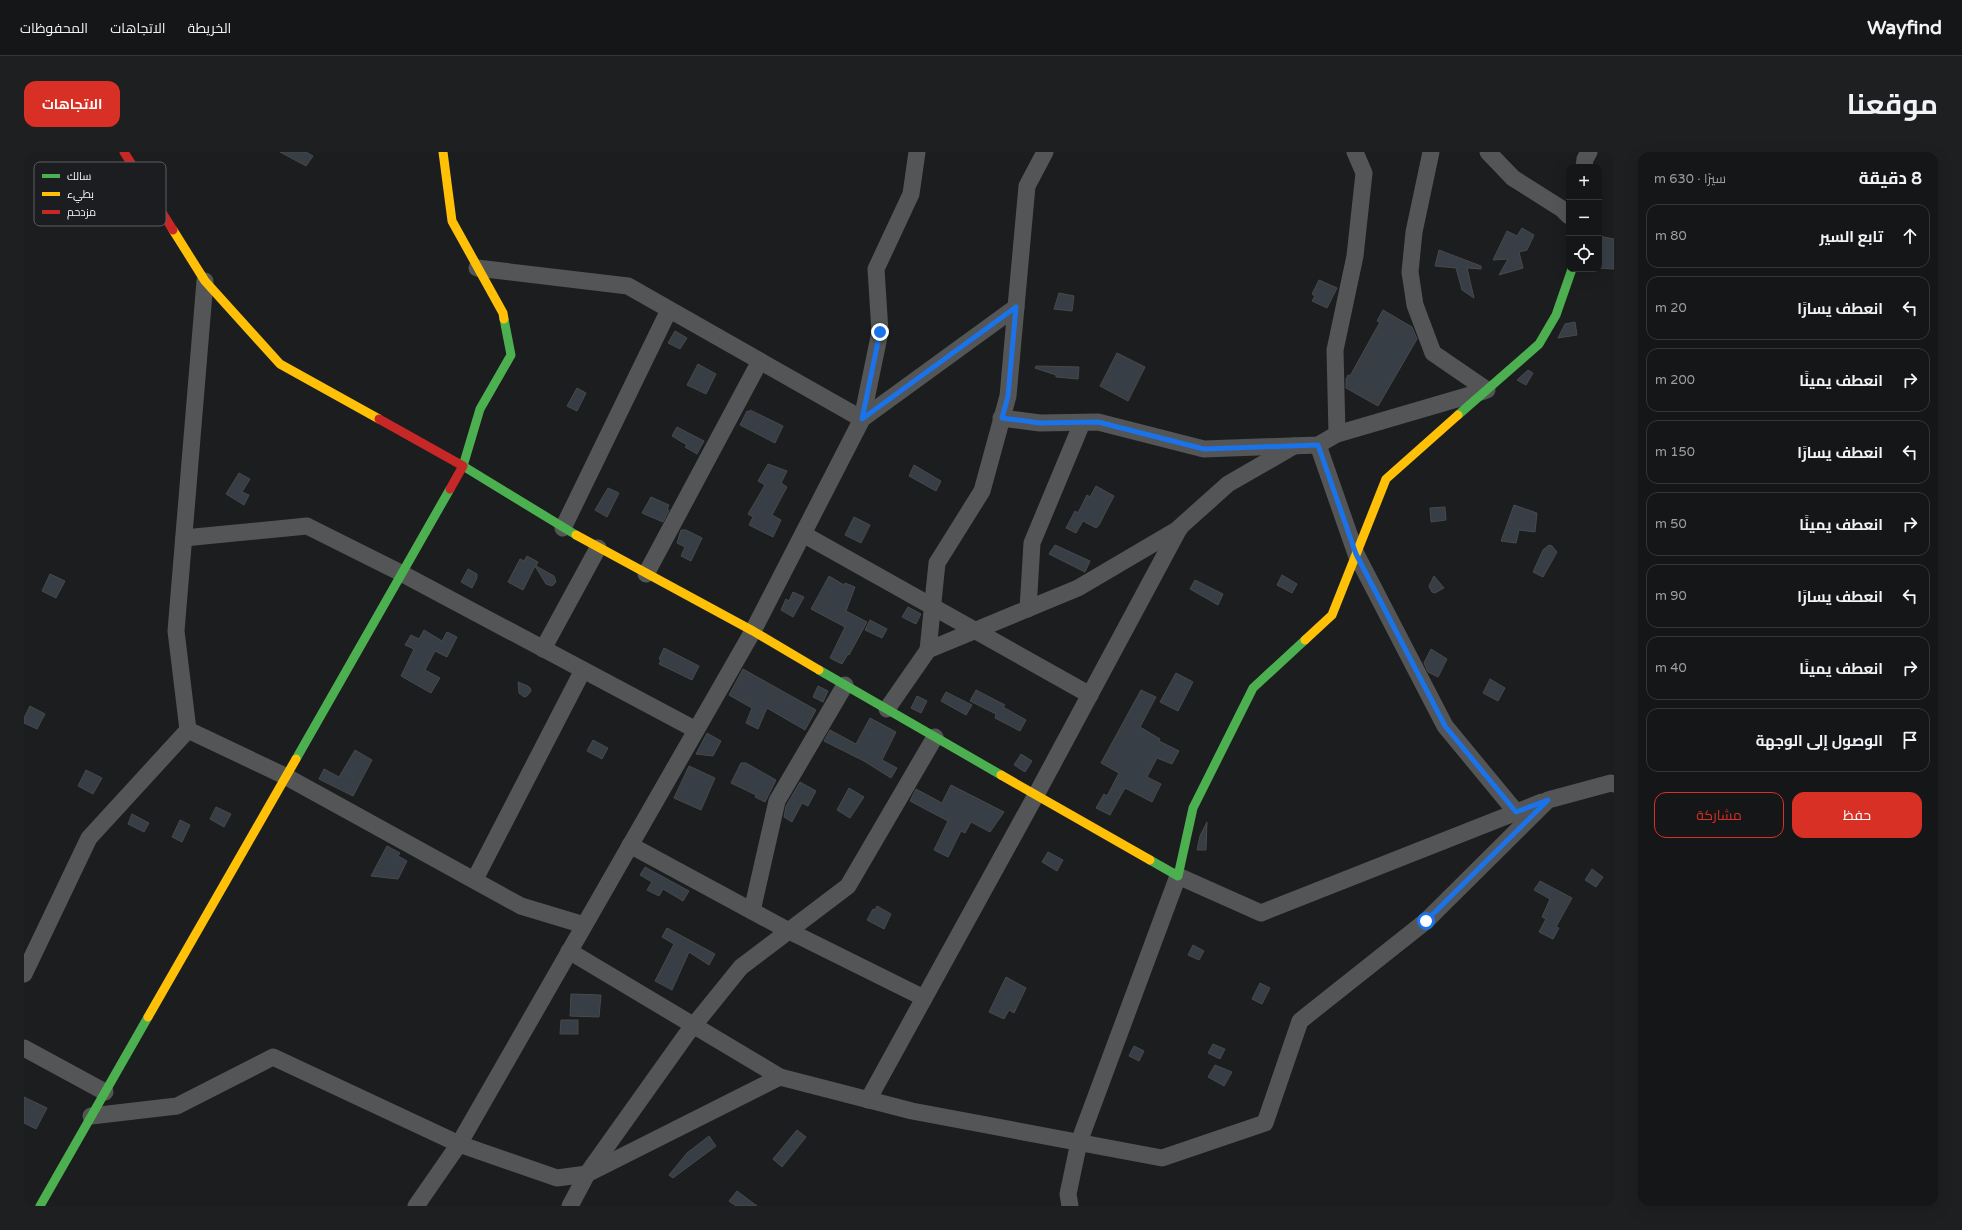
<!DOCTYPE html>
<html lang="ar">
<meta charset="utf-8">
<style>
body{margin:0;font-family:"Varela Round",Cairo,sans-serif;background:#1e1f20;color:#f1f3f6;direction:rtl}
.controls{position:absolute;right:12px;top:12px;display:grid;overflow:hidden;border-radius:8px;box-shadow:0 4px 16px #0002}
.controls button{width:36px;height:36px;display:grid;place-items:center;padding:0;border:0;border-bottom:1px solid #343536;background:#151617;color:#f1f3f6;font:20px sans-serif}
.stop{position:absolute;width:12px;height:12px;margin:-9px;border:3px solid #1a73e8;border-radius:50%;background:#fff}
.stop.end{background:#1a73e8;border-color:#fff;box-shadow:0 1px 4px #0008}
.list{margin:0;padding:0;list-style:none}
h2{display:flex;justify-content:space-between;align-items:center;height:52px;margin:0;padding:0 16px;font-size:17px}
h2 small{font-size:13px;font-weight:400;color:#9d9fa1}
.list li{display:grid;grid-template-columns:26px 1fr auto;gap:12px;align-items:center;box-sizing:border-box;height:64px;margin:0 8px 8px;padding:0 8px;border:1px solid #343536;border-radius:12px}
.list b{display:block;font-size:15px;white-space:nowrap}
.list em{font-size:13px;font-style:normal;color:#9d9fa1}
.actions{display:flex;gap:8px;padding:12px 16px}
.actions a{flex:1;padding:9px 0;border:1px solid #d93025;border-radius:12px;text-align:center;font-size:14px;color:#d93025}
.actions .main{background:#d93025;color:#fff}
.icon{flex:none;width:22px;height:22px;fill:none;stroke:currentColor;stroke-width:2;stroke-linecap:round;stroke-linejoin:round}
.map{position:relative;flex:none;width:1590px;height:1054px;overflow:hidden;direction:ltr;border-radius:12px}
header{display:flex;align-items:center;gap:24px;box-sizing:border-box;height:56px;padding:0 20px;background:#151617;border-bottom:1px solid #343536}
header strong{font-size:19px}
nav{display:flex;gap:22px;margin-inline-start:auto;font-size:14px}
.intro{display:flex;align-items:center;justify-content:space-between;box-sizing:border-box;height:96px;padding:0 24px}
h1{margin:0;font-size:28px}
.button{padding:10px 18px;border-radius:12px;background:#d93025;color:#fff;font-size:14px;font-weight:700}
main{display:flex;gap:24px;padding:0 24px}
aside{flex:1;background:#151617;border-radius:12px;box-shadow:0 4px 16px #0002}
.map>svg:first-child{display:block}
.building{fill:#373e45;stroke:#48494a}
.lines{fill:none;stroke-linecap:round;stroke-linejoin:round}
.street{stroke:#545556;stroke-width:17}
.fast{stroke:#4caf50;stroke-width:9}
.slow{stroke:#ffc107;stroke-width:9}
.jam{stroke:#c62828;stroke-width:9}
.route{stroke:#1a73e8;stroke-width:5}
.key{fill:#1b1d20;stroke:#5c5e60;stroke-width:1}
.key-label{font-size:11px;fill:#f3f5f6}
</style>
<header>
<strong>Wayfind</strong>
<nav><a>الخريطة</a><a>الاتجاهات</a><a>المحفوظات</a></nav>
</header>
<div class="intro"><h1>موقعنا</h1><a class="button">الاتجاهات</a></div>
<main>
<aside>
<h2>8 دقيقة<small>سيرًا · 630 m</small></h2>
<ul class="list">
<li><svg class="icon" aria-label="ahead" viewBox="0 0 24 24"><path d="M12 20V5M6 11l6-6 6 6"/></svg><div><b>تابع السير</b></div><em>80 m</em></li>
<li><svg class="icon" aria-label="left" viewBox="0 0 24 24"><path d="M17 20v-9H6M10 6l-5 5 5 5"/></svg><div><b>انعطف يسارًا</b></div><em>20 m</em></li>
<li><svg class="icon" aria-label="right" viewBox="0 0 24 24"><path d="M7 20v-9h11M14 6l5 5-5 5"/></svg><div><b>انعطف يمينًا</b></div><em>200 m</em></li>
<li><svg class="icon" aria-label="left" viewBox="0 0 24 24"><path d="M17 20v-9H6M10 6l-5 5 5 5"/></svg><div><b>انعطف يسارًا</b></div><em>150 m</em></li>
<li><svg class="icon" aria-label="right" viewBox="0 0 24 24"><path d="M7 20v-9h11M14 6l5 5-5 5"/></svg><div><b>انعطف يمينًا</b></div><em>50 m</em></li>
<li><svg class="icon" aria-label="left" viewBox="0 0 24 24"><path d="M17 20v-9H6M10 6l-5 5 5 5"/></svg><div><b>انعطف يسارًا</b></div><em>90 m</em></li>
<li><svg class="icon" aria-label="right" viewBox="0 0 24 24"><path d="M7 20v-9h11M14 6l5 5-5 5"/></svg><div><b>انعطف يمينًا</b></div><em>40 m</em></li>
<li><svg class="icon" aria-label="arrive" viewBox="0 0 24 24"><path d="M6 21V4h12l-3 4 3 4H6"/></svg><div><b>الوصول إلى الوجهة</b></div></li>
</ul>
<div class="actions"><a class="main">حفظ</a><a>مشاركة</a></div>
</aside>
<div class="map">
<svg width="1590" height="1054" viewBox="0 0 1590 1054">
<rect width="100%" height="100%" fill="#1c1d1f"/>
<!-- building -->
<g class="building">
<polygon points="256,0 282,0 289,4 282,14"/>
<polygon points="1498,76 1510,83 1503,98 1495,100 1499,116 1475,123 1484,107 1469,108 1483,79 1493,84"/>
<polygon points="1575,84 1590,87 1590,117 1575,116"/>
<polygon points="1415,98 1457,114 1457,117 1443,116 1450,146 1438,138 1432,116 1411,114"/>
<polygon points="1295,128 1313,136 1303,156 1288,149 1291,144 1288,142"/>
<polygon points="1035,141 1050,144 1048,159 1030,157"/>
<polygon points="1359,158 1388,175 1393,187 1354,254 1322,236 1322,227 1324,223 1326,224 1356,170 1353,169"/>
<polygon points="1551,170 1553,183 1534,186 1541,172"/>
<polygon points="651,179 663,186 656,197 644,191"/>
<polygon points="1093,201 1121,215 1104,249 1076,234"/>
<polygon points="674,212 692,222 682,242 663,233"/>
<polygon points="1012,214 1055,215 1054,227 1032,225 1032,223 1011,216"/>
<polygon points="1504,218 1509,221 1502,233 1493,228"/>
<polygon points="553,236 562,241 553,259 543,254"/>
<polygon points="726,258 759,274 751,291 716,273 723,259 725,260"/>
<polygon points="653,275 680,289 673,302 661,295 663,293 648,284"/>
<polygon points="744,312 763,319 757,331 763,335 748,363 757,368 749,385 725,373 729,365 724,362 741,333 734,329"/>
<polygon points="890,313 917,329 912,339 885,324"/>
<polygon points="215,321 226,327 218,340 225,343 220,353 202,342"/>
<polygon points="1072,334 1090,344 1075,373 1072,376 1059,369 1052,381 1042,376 1051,359 1054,361 1063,343 1066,345"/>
<polygon points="584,336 595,341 583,365 571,358"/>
<polygon points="627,345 645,353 643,358 645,358 639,370 618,361"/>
<polygon points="1490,353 1513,361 1511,380 1495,378 1492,391 1477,389"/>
<polygon points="1421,355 1422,368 1407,370 1406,356"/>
<polygon points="830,365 846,373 837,391 821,383"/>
<polygon points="657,378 662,378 678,386 667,409 657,404 661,395 653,391"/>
<polygon points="1031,393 1066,409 1061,420 1025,402"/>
<polygon points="1525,393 1528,394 1533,400 1519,425 1509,420 1519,398"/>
<polygon points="503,404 514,410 512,414 530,424 532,430 528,434 522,432 511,414 499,438 484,430 496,407 500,409"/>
<polygon points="444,417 453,422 453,426 448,436 437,430"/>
<polygon points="26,422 41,429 32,446 18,439"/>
<polygon points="1258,423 1273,432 1268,441 1253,433"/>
<polygon points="805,424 820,433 821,431 831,435 822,459 843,470 825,503 824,502 818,512 806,506 821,475 787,457"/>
<polygon points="1410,424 1420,436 1411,441 1408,440 1405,434"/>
<polygon points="1171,428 1199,442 1194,453 1166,437"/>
<polygon points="769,440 780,445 769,465 757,458 762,447 765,449"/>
<polygon points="884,455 897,462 892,472 878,465"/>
<polygon points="846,468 863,477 858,486 841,478"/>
<polygon points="400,478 418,489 423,480 433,485 423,505 411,499 401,518 416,526 407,541 377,524 390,497 381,493 387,483 395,487"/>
<polygon points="640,496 675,514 668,528 635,512 637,508 635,507"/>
<polygon points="1407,497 1423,507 1414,525 1404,520 1400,511"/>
<polygon points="719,517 792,558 781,578 743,556 734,577 722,571 728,556 705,543"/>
<polygon points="1152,521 1169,530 1154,559 1136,550"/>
<polygon points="1466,527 1481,536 1474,549 1459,541"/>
<polygon points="494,530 504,534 506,536 507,539 503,544 500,545 495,541"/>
<polygon points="794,534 804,539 799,550 789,545"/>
<polygon points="952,538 981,553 979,555 1002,568 996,579 971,566 972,562 946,549"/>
<polygon points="1117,538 1132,545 1116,575 1136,587 1135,589 1155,599 1148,612 1133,606 1123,625 1137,632 1128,650 1101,636 1086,663 1072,656 1080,642 1083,644 1095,621 1077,611"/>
<polygon points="922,540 948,553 942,563 917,549"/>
<polygon points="893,544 903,549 897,561 887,556"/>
<polygon points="6,554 21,562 13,577 0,571 0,566"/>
<polygon points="846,566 872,580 858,608 873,616 867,626 840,609 800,589 806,578 832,592"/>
<polygon points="683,581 697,589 689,604 672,602"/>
<polygon points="569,588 584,596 578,607 563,599"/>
<polygon points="331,598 348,608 329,644 295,627 300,617 315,625"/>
<polygon points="997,602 1008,609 1001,620 990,613"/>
<polygon points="717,611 722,611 752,628 741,650 731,645 732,643 707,631"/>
<polygon points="665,614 691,626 677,658 650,646"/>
<polygon points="62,618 78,626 69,642 54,634"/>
<polygon points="776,630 792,639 784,654 778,651 768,670 760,665 762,654"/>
<polygon points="927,633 980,660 966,680 947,670 941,681 937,679 924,705 910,698 924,669 886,649 892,637 918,651"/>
<polygon points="825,636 840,645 826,666 813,658"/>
<polygon points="192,655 207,662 200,675 186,667"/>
<polygon points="108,662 125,671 120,680 104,672"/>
<polygon points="156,668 166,673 158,690 148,685"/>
<polygon points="1183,670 1182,698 1173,698 1176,684"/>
<polygon points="363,694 376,701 374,704 383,709 374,727 347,724"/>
<polygon points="1024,700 1039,708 1033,719 1018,710"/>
<polygon points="621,715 665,739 659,749 639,737 635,744 623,738 628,730 616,723"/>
<polygon points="1568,717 1579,725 1572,735 1561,728"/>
<polygon points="1516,729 1548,746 1532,775 1535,776 1529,787 1515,780 1522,767 1518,765 1526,747 1510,738"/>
<polygon points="853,754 867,762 860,777 843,768 849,757 851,758"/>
<polygon points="643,776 691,802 685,813 665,800 648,838 631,829 650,792 638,785"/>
<polygon points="1169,793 1180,799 1175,808 1164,803"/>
<polygon points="982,825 1002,836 990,861 985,858 980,867 965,860"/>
<polygon points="1236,831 1246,836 1238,852 1228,847"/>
<polygon points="547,842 577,843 575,865 546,864"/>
<polygon points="537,868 554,868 554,882 536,882"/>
<polygon points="1189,892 1201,897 1196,907 1184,901"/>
<polygon points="1110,894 1120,899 1115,909 1105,904"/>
<polygon points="1191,913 1208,920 1200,934 1184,925"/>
<polygon points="0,945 23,956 12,977 0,971"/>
<polygon points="773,978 782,985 758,1015 749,1007"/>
<polygon points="685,984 692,994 649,1026 645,1023 663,1001"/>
<polygon points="713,1039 733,1054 712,1054 705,1049"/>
</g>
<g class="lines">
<!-- street -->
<g class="street">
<polyline points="1407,0 1390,80 1386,120 1391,153 1409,201 1463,238"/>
<polyline points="1464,0 1489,26 1538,57 1545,64"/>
<polyline points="1560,15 1561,7 1565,0"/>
<polyline points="453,116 604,134 838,267 992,155 1003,34 1021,0"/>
<polyline points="181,129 152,479 164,578 261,624 497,754 560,773"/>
<polyline points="977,266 1016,271 1074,270 1180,297 1294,293 1313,282 1311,198 1331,104 1340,21 1331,0"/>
<polyline points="1313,282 1460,239"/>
<polyline points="1294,293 1332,402 1421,574 1492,660"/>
<polyline points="539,376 645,158"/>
<polyline points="779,382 1066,543"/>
<polyline points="160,386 283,374 377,421 672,578"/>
<polyline points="622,422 736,209"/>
<polyline points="1004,457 1008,391 1058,271"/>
<polyline points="519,497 574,396"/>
<polyline points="904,498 913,411 958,339 984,244 992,155"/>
<polyline points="863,557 904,498 1054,436 1156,376"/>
<polyline points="606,693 765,779 900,846"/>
<polyline points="451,727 559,518"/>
<polyline points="728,759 753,649 821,533"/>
<polyline points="545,799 756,925"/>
<polyline points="0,822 65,686 164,578"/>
<polyline points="0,896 81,940"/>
<polyline points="844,948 1012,643 1156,375 1204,332 1270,294"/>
<polyline points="67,964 153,954 249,905 435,992 533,1026 563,1022 662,883 717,815 824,734 911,585"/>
<polyline points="392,1054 435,992 729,479 838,267 856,180 852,117 887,42 893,0"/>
<polyline points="546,1054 563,1022 756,925 888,959 1138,1006 1241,971 1276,869 1402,769 1524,648 1587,631 1590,632"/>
<polyline points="1046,1054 1044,1042 1055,990 1154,724 1237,761 1518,650"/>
</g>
<!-- fast -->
<g class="fast">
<polyline points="480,167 487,203 456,257 439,314 552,383"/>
<polyline points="1434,263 1515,192 1532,163 1548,117"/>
<polyline points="795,518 977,623"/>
<polyline points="272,607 426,337"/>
<polyline points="1126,708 1154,724 1169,656 1229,536 1281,488"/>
<polyline points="16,1054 124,865"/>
</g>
<!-- slow -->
<g class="slow">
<polyline points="419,0 428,69 479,161 480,167"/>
<polyline points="149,78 181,129 256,212 355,267"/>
<polyline points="552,383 729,479 795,518"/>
<polyline points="1281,488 1308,463 1362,327 1434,263"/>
<polyline points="977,623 1126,708"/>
<polyline points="124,865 272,607"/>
</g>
<!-- jam -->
<g class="jam">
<polyline points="100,0 149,78"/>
<polyline points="355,267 439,314 426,337"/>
</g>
</g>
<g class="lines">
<!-- route -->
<polyline class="route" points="856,180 838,267 992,155 984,244 978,266 1016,271 1074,270 1180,297 1294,293 1332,402 1421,574 1492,660 1524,648 1402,769"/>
</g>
<!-- legend -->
<rect x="10" y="10" width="132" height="64" rx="6" class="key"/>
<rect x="18" y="22" width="18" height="4" fill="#4caf50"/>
<rect x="18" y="40" width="18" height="4" fill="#ffc107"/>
<rect x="18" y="58" width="18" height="4" fill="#c62828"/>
<g class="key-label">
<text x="43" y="28">سالك</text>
<text x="43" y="46">بطيء</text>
<text x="43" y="64">مزدحم</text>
</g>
</svg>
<div class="controls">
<button>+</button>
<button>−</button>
<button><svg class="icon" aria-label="locate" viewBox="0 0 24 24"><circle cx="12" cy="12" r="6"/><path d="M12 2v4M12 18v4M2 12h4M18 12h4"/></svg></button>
</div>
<div class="stop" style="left:1402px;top:769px"></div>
<div class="stop end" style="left:856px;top:180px"></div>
</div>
</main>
